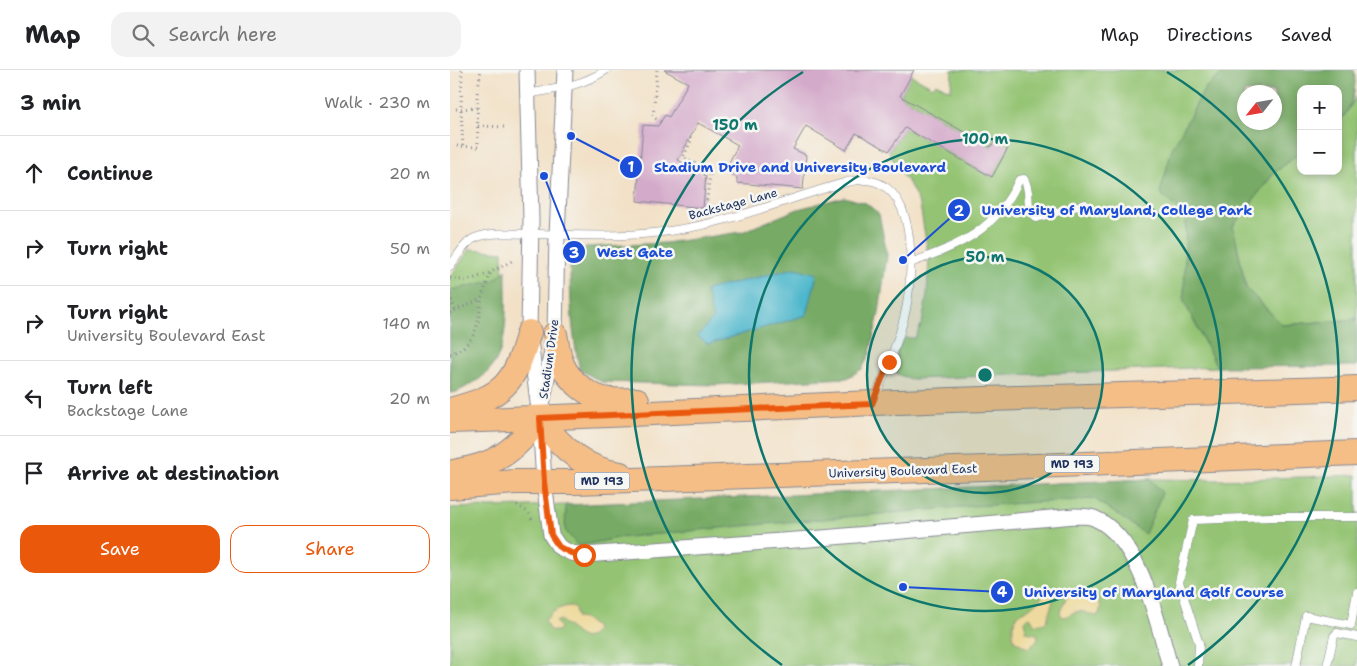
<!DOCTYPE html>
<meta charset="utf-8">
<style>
body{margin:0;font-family:"Shantell Sans",sans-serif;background:#f2f2f2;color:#202124}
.controls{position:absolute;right:15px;top:15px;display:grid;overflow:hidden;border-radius:10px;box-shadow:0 2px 8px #0003}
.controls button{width:45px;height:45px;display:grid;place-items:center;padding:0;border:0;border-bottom:1px solid #e0e0e0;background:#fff;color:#202124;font:25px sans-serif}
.compass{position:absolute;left:787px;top:15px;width:45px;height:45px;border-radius:50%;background:#fff;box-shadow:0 2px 8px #0003;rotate:239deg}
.stop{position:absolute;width:15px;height:15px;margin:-11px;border:4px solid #ea580c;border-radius:50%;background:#fff}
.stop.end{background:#ea580c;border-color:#fff;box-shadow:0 1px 5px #0008}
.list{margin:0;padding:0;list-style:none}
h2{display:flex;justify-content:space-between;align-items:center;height:65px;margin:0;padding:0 20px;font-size:21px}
h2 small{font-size:16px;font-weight:400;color:#757577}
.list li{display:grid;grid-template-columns:32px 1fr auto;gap:15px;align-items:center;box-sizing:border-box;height:75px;padding:0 20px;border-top:1px solid #e0e0e0}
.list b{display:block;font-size:19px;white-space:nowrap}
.list p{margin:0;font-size:16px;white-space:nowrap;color:#757577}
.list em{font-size:16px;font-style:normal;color:#757577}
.actions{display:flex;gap:10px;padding:15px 20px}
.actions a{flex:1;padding:11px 0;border:1px solid #ea580c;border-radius:15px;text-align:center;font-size:18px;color:#ea580c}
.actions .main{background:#ea580c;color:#fff}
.icon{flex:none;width:28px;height:28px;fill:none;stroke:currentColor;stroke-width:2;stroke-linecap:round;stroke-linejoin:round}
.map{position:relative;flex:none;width:907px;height:596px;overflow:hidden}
header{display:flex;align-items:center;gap:30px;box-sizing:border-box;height:70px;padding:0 25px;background:#fff;border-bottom:1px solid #e0e0e0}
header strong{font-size:24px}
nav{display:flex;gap:28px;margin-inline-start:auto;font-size:18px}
.search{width:350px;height:45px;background:#f2f2f2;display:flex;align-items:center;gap:12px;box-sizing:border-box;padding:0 18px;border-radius:15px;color:#757577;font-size:19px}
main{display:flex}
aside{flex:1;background:#fff}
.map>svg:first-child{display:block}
.green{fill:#94c473;stroke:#587a68}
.forest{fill:#77aa65;stroke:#496c62;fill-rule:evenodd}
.sand{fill:#eeda9e;stroke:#84847e}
.water{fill:#4eb7cc;stroke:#347395}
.building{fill:#d4aaca}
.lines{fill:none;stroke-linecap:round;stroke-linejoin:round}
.service-casing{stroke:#868892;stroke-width:9}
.minor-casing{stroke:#868892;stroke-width:17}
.primary-casing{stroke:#868892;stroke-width:26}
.path{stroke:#868892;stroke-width:3;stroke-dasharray:1 4;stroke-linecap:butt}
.service{stroke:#fff;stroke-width:8}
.minor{stroke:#fff;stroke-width:15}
.primary{stroke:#f6be87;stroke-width:24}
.route{stroke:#ea580c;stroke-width:6}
.ring{fill:none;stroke:#0f766e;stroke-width:2.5}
.labels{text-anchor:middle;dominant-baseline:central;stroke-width:5;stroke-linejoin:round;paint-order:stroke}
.shield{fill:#f6f6f2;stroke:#5d6b8a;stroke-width:1}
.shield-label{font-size:11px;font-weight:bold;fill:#1b2f5e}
.street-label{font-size:12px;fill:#1b2f5e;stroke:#f6f6f2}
.centre{fill:#0f766e;stroke:#f6f6f2;stroke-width:2.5}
.ring-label{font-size:15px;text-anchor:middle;font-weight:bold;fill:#0f766e;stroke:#f6f6f2;stroke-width:5;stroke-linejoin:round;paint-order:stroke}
.leader{fill:none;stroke:#1d4ed8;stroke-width:2}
.callout-dot{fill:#1d4ed8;stroke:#f6f6f2;stroke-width:2}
.mark-label{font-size:15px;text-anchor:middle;font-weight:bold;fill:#fff}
.callout-label{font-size:14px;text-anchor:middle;font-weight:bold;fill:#1d4ed8;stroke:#f6f6f2;stroke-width:5;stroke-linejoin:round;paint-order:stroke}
</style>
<header>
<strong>Map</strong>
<div class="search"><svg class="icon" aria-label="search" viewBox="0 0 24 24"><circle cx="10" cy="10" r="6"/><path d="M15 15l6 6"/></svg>Search here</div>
<nav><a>Map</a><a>Directions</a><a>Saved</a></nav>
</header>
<main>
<aside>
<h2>3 min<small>Walk · 230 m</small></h2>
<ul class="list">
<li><svg class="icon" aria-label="ahead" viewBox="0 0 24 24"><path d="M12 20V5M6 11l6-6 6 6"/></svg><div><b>Continue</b></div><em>20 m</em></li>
<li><svg class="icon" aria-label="right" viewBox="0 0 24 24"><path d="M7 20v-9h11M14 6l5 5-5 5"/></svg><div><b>Turn right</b></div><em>50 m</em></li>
<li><svg class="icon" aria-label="right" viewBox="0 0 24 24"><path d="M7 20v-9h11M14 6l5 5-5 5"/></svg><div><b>Turn right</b><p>University Boulevard East</p></div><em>140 m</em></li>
<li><svg class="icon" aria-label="left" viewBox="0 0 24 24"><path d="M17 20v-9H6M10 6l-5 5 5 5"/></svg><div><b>Turn left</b><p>Backstage Lane</p></div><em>20 m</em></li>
<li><svg class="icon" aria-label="arrive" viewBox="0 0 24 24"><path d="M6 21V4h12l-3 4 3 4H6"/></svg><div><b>Arrive at destination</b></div></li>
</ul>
<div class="actions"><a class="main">Save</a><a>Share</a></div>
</aside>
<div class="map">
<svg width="907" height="596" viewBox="0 0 907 596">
<rect width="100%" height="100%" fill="#f6f6f2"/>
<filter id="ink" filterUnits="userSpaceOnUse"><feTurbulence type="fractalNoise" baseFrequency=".02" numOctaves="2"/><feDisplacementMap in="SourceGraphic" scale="10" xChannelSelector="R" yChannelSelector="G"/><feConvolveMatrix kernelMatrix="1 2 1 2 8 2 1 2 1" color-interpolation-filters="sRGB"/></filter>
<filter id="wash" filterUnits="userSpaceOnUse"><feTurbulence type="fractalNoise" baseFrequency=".0096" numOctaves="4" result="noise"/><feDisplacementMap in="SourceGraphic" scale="20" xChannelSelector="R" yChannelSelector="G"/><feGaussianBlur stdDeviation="1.12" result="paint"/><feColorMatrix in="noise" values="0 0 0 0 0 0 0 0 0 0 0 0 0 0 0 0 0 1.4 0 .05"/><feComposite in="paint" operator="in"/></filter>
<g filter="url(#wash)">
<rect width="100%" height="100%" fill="#f2e1c7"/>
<!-- green -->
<g class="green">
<path d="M502,0h275l-22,18 -19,129 -2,84 33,66 -306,12 -14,-5c-2,-15 -1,-25 8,-36h10l7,-15 5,-27 2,-37 -9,-54 -10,-20 -14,-18 -7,-16 16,-23 87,49 16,-30 -12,-8 -5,8 -91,-51 11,-21 22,12 3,-4 15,8z"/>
<polygon points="907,26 907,249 832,255 796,218 783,156 824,103 851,82 851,101 888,101 888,52 892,49"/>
<polygon points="20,179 53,182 51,259 0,309 0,207"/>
<polygon points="907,405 907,596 0,596 0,438 158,434 700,409 769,410"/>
</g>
<!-- forest -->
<g class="forest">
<path d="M777,0h127c3,18 -1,40 -16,52v-33h-37v63l-27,21 -41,53 13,62 36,37 75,-6v47l-140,1 -33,-66 2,-84 -26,-24 12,-44 33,-61zM824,22v30h-30v-30z"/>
<path d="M394,127l22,6 13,11 8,41 -8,58 -9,40 -8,16 -15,9 -133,7 -112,-3 -22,-12c-9,-37 -10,-74 -10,-112l16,-11 79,-4 77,-11 56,-23zM257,220l100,25 -108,21 15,-17z"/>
<path d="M56,200c-1,40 8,93 -35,114 -7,4 -14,9 -21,9v-103l43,-9z"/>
<polygon points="700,409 712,423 695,464 645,429 522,436 280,457 167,468 128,476 115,460 116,435"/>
</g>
<!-- sand -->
<g class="sand">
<path d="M622,522l9,1 6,5 11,2 3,7 -2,7 -3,2c-7,-2 -13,-6 -21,-4 -6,2 -7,5 -13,5l-2,-5c3,-7 6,-16 12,-20z"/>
<path d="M599,523l5,3 -7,25c-3,3 -8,4 -13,3l-3,-6 -2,-1 -4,4 1,6 -1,5 12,2 1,5 -6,7 -4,2 -13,-7 -2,-4v-12l4,-10 13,-7 14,-13z"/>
<path d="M122,536l3,2 2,10 8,1 10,8 1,4 -4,5 -8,2c-9,-5 -16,-12 -24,-18l-4,2 4,5 -2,4h-6l-4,-3 -3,-7c6,-9 16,-15 27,-15z"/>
</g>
<!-- water -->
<polygon class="water" points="345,198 367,204 357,245 258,274 248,266 263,249 256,220"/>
<g id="blocks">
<!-- building -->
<polygon class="building" points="214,0 464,0 450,26 541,77 546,69 559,76 542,107 455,58 439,81 406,63 396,80 356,56 343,79 356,85 353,119 287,113 287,108 275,100 288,75 248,53 228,90 256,106 253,138 187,131 193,55 208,56 215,45 219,47 238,13"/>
</g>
</g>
<g filter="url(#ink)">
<use href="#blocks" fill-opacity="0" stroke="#868892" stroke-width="1"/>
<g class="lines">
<defs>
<g id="service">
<path d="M77,24c28,-5 55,-8 79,-24"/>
<path d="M460,193c50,-18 86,-32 109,-83l5,-1c9,15 -1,28 12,39l49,-14"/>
<path d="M0,196c7,-9 15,-24 25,-28 17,-7 46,-4 64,-4 38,1 76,3 114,-1 67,-6 129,-33 194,-51 8,-2 17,-3 26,-1 47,13 40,101 31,137 -7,28 -19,55 -30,82"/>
<polyline points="748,596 749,574 729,512 743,450 820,447 907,447"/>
<polyline points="846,596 856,546 901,555 907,522"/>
<polyline points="877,596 884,566 887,563 907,567"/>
</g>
<g id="minor">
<path d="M77,0l4,150 -2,112 11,86 4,64 7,53 8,12 12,6 13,2 226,-16 265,-23c6,0 14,0 19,2 47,20 63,104 76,148"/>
<polyline points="92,335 105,264 107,164 115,0"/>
</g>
<g id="primary">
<path d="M105,264c2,10 3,21 7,30 7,17 29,35 48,36 9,1 18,0 27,0"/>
<path d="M0,340c54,-14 64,-25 79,-78"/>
<path d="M90,348c19,28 45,52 80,56"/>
<path d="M0,351c167,-5 334,-15 501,-21 136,-4 271,-7 406,-12"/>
<path d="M0,403c11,-3 24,-5 35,-9 23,-8 40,-27 55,-46"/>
<polyline points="0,417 65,412 125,412 535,398 907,383"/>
</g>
</defs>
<!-- service casing -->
<use href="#service" class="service-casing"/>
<!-- minor casing -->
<use href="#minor" class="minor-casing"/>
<!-- primary casing -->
<use href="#primary" class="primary-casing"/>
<!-- path -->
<g class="path">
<polyline points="12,0 11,39 13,77"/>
<polyline points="207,0 203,47 211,52"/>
<polyline points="6,39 27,38"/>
<polyline points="28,56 56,57"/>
<polyline points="240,68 242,69 233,87 258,101 260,105 255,145"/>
<polyline points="7,76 28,77 27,24 31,0"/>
<polyline points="0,208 16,211 40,203"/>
<polyline points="0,225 5,240"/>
<polyline points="0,243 31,229 41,202 62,191"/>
<path d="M0,284c26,-9 29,-30 31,-55"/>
<polyline points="67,435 79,443 83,452"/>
</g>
<!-- service -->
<use href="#service" class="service"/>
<!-- minor -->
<use href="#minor" class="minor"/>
<!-- primary -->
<use href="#primary" class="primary"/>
</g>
</g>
<g class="lines" filter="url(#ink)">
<!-- route -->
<polyline class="route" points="134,485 121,483 109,477 101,465 94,412 90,348 422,334 439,292"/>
</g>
<!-- distance rings -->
<circle cx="535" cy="305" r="118" fill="#0f766e" fill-opacity=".12"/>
<g class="ring">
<circle cx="535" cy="305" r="118"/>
<circle cx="535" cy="305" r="236"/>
<path d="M332 595A354 354 0 0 1 353 2M717 2A354 354 0 0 1 738 595"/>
</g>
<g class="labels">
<!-- shield labels -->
<g class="shield">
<rect x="594.5" y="385.5" width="55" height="17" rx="4"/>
<rect x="124.5" y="402.5" width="55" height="17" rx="4"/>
</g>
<g class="shield-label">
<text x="622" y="394">MD 193</text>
<text x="152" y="411">MD 193</text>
</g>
<!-- street labels -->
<g class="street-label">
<text transform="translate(283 134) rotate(-15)">Backstage Lane</text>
<text transform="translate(99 289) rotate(-82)">Stadium Drive</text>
<text transform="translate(453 401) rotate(-2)">University Boulevard East</text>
</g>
</g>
<circle cx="535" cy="305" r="8" class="centre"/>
<g class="ring-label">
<text x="285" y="60">150 m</text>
<text x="535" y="74">100 m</text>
<text x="535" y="192">50 m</text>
</g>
<!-- callouts -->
<path class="leader" d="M121 66L181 97M453 190L509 140M94 106L124 182M453 517L552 522"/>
<g class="callout-dot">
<circle cx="121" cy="66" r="5"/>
<circle cx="453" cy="190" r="5"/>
<circle cx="94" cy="106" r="5"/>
<circle cx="453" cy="517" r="5"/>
<circle cx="181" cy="97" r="12"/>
<circle cx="509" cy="140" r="12"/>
<circle cx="124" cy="182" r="12"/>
<circle cx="552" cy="522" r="12"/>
</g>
<g class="mark-label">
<text x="181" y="102">1</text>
<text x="509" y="146">2</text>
<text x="124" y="188">3</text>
<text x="552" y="527">4</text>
</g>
<g class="callout-label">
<text x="350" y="102">Stadium Drive and University Boulevard</text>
<text x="667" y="145">University of Maryland, College Park</text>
<text x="185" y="187">West Gate</text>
<text x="704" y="527">University of Maryland Golf Course</text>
</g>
</svg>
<div class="controls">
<button>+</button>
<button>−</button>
</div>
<svg class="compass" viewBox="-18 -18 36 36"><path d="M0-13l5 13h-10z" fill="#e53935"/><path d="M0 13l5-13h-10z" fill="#757577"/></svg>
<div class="stop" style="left:134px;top:485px"></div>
<div class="stop end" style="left:439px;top:292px"></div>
</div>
</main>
